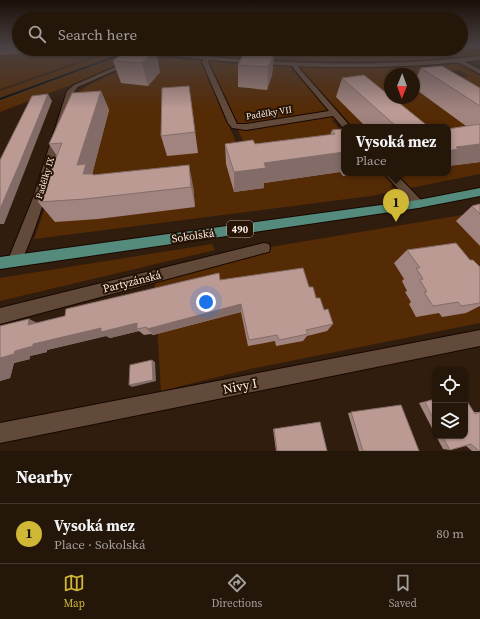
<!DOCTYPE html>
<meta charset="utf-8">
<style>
body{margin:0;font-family:"Source Serif 4",serif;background:#312318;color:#f1f3f6}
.controls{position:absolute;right:12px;bottom:12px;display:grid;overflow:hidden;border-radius:8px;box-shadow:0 1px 3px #0004}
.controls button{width:36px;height:36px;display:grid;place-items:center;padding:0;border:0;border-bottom:1px solid #42352b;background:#25160a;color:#f1f3f6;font:20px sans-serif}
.compass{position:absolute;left:384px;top:68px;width:36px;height:36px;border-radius:50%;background:#25160a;box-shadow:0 1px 3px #0004;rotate:181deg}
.you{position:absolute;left:206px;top:302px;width:14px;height:14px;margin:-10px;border:3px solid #fff;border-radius:50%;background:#1a73e8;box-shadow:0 0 0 6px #1a73e833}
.badge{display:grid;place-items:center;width:26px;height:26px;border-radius:50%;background:#d0b736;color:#111;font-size:13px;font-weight:700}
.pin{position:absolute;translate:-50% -33px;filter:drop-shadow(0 1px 2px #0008)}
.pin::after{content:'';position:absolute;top:21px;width:14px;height:12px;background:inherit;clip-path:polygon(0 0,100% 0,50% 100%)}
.popup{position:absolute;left:341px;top:124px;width:110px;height:52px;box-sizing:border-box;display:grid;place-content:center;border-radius:8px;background:#25160a;filter:drop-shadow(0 1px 3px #0005);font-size:13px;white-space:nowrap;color:#a39f9c}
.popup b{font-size:15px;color:#f1f3f6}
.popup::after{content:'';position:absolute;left:50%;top:100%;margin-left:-8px;border:8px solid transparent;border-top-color:#25160a}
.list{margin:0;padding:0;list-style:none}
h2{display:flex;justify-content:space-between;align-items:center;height:52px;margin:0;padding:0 16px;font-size:17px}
h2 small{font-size:13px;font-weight:400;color:#a39f9c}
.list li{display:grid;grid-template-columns:26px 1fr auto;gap:12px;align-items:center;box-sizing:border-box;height:60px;padding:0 16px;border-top:1px solid #42352b}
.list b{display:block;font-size:15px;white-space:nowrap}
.list p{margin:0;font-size:13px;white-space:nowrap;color:#a39f9c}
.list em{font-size:13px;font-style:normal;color:#a39f9c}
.icon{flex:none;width:22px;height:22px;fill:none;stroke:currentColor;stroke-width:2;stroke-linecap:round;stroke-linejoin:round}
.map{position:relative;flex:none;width:480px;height:451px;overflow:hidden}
.search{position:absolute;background:#25160a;box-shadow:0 1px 3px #0004;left:12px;right:12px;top:12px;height:44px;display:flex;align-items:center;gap:10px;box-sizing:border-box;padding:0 14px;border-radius:22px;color:#a39f9c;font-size:15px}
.sheet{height:112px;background:#25160a}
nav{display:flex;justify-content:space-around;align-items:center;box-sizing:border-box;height:56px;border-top:1px solid #42352b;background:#25160a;font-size:11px;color:#a39f9c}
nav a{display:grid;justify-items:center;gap:2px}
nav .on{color:#d0b736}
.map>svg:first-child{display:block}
.green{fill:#552b05;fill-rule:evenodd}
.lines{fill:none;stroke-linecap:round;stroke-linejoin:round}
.stream{fill:#000f1a;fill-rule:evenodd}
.minor-casing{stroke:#180700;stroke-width:2}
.tertiary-casing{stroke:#180700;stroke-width:2}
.primary-casing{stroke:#180700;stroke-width:2}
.minor{fill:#614a39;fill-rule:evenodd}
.tertiary{fill:#614a39;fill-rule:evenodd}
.primary{fill:#548b7c;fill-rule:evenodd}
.wall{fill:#a1847f}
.shaded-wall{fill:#836c68}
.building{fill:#bb9a94;stroke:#836c68}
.labels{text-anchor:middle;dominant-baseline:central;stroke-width:4;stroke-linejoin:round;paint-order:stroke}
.far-street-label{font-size:9px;fill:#feefe6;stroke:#271405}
.shield{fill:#271405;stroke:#beada2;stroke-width:1}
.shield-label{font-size:10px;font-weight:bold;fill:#feefe6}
.street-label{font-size:11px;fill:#feefe6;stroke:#271405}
.near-street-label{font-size:13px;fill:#feefe6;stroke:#271405}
</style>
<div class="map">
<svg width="480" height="451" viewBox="0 0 480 451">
<rect width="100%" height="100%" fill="#311d0e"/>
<!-- green -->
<g class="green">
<polygon points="16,46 19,49 90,49 107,52 0,89 0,53"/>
<polygon points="461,46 480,46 480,56 453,56 429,60 336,61 230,57 169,50 461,49"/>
<polygon points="115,51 143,55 71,85 0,112 0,91"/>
<path d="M158,57l43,4 35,81 7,-1 -35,-78 2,-2 44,5 1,-2 34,2 50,56 -8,-3 13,15 -82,49 78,-11 3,4 22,-3h17l10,11 -1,4h8l1,2 -29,6 -337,43 20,-57 24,-89c7,-9 68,-34 80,-36z"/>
<polygon points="460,64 480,75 480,108 414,68 436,66 446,72 447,79 469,76 459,70 449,71 440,65"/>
<path d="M297,66l115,1 68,42v65l-70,14 -14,-15h52v-46h-95zM390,74h24v24h-24z"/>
<polygon points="480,212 480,323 250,369 161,391 154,275 264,248"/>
<polygon points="212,244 215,250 0,301 0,278"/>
</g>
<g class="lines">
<!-- stream -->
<polygon class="stream" points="125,52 127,53 0,100 0,98"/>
<defs>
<g id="minor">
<path d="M156,49h8l-86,38 -4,5c-17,57 -28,118 -54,172l-5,2 -5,-2 -2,-4 25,-62 34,-107 7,-6z"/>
<polygon points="207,56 210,58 208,62 237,124 246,124 329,111 294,69 292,64 295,62 297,63 299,68 351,127 344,127 344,129 333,116 246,130 232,128 228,123 202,62 205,57"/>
<polygon points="457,60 461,60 480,69 480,74 457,62"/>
<polygon points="384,173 395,173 422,201 424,204 422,207 418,208 414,207"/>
<polygon points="264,243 269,244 270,248 269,252 264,253 0,324 0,308"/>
<polygon points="480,330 480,346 0,443 0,423"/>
</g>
<path id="tertiary" d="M127,49c37,0 73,7 109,10 82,6 163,7 244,-3v4c-116,14 -234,6 -350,-9z"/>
<polygon id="primary" points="480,188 480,196 418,208 0,269 0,257 418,200"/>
</defs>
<!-- minor casing -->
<use href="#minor" class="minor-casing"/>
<!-- tertiary casing -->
<use href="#tertiary" class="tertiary-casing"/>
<!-- primary casing -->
<use href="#primary" class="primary-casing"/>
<!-- minor -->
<use href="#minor" class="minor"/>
<!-- tertiary -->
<use href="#tertiary" class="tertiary"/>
<!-- primary -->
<use href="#primary" class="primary"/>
</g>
<!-- wall -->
<g class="wall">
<polygon points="128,49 160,72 148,86 121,83 113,61"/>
<polygon points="274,53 272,75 267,90 238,87 238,65"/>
<polygon points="421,68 480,88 480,162 448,166 448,129 466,126 414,88 414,82"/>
<polygon points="342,78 429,127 366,127 336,97"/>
<polygon points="189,86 198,153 167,156 161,136"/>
<polygon points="101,91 109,110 92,174 94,175 193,186 195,207 98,219 55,222 38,202 57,156 49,144"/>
<polygon points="344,129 344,173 365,173 343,176 340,172 264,183 264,188 234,192 226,164 225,144 255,144 330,135 332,130"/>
<polygon points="480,204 480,246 456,221 472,206"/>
<polygon points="407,250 470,260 480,267 480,306 466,313 442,317 439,313 416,317 409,304 411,302 405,292 407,291 402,281 404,279 394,263"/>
<polygon points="220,280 309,287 333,324 327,331 307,336 303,341 276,346 275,341 248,346 241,312 153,335 151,334 144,335 139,331 110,338 106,336 47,350 47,352 30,356 30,359 14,363 10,378 0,381 0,326 29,319 37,323"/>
<polygon points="435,399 435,434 419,403"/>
<polygon points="401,405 419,451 359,451 348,413"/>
<polygon points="474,412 480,412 480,451 472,451 466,446 450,450 443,449 436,436 465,436"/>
<polygon points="320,422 327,451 276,451 273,429"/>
</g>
<!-- shaded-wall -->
<g class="shaded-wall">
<polygon points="0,46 19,46 19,49 34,49 34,53 0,55"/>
<polygon points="156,50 160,72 148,86 142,63"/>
<polygon points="274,53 272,75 267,90 268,67"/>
<polygon points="101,91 109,110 92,175 96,195 77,165"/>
<polygon points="48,94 52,101 4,224 0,224 0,209"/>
<polygon points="480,144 480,162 448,166 448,151 456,147"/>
<polygon points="344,152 344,162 340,172 264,183 264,188 234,192 234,172 264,163"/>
<polygon points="189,165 193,186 195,207 191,187"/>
<polygon points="414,173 422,173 413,175"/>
<polygon points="241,304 241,312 153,335 147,329"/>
<polygon points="29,319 42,326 28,325"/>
<polygon points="137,323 137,329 139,331 110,338 106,336 47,350 47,352 30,356 30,359 14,363 10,378 0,381 0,358 15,351 33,344 101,328"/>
<polygon points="152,360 155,362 156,381 132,387 129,385"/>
</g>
<!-- building -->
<g class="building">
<polygon points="128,49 145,49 156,50 142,63 113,61"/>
<polygon points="245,51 274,53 268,67 238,65"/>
<polygon points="442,66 480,88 480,106 421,68"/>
<polygon points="364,75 390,96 390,98 393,98 429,127 397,127 342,78"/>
<polygon points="189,86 195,132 161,136 162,88"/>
<polygon points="101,91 77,165 86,164 83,174 93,174 93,175 189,165 191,187 85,199 38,202 62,143 49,144 72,93"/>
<polygon points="48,94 19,165 0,209 0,160 32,96"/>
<polygon points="480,124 480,144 456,147 458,149 448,151 448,129"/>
<polygon points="344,129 344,152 264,163 266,168 234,172 225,144 253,140 255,144 335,134 332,130"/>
<polygon points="480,204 480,214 472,206"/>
<polygon points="456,243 470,260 473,260 480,267 480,303 461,306 458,302 433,306 424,292 427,292 420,280 423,279 416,268 420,268 407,250"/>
<polygon points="303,268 309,287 313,287 316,298 320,298 324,310 328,309 333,324 306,330 308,334 279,340 277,335 249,340 241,304 147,329 147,327 137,329 137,323 101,332 101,328 33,344 33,346 15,351 14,354 0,358 0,326 29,319 28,325 65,316 66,309 219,273 220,280"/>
<polygon points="152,360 153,380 129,385 130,365"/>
<polygon points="465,398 475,414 480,412 480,451 479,451 471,444 450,450 442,436 465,436"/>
<polygon points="435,399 435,422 425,402"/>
<polygon points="401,405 419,451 363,451 351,412"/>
<polygon points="320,422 327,451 277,451 274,429"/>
</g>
<!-- sky -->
<linearGradient id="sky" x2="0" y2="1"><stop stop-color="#1b1008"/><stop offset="0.42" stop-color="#484041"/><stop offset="1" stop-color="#484041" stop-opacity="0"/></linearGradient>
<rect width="480" height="109" fill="url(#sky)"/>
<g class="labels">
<!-- far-street labels -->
<g class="far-street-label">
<text transform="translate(269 113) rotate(-9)">Padělky VII</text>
<text transform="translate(45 178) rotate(-73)">Padělky IX</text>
</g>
<!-- shield labels -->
<rect class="shield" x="227" y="221" width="26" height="16" rx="3"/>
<g class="shield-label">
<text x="240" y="229">490</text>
</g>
<!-- street labels -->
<g class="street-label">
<text transform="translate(193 236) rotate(-8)">Sokolská</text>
<text transform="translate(132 282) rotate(-14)">Partyzánská</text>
</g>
<!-- near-street labels -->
<g class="near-street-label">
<text transform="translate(240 386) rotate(-11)">Nivy I</text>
</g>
</g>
</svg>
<div class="controls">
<button><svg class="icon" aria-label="locate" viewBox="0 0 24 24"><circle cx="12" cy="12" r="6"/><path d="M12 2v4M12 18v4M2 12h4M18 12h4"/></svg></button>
<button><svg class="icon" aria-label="layers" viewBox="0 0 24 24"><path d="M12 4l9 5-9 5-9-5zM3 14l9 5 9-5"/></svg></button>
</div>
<svg class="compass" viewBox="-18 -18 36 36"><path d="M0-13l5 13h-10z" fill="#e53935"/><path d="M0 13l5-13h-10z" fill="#a39f9c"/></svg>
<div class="you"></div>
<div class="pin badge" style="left:396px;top:222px">1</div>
<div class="popup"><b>Vysoká mez</b>Place</div>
<div class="search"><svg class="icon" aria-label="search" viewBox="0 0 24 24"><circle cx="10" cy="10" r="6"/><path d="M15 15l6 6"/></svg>Search here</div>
</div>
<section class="sheet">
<h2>Nearby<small></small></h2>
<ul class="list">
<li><span class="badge">1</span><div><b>Vysoká mez</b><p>Place · Sokolská</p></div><em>80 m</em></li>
</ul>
</section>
<nav>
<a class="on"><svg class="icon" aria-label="map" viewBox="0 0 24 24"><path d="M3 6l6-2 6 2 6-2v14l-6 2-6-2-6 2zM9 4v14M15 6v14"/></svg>Map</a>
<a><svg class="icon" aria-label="directions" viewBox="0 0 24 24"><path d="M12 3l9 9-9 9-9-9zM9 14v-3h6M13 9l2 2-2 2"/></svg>Directions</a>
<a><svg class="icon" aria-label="saved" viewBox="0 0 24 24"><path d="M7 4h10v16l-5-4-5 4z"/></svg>Saved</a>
</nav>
